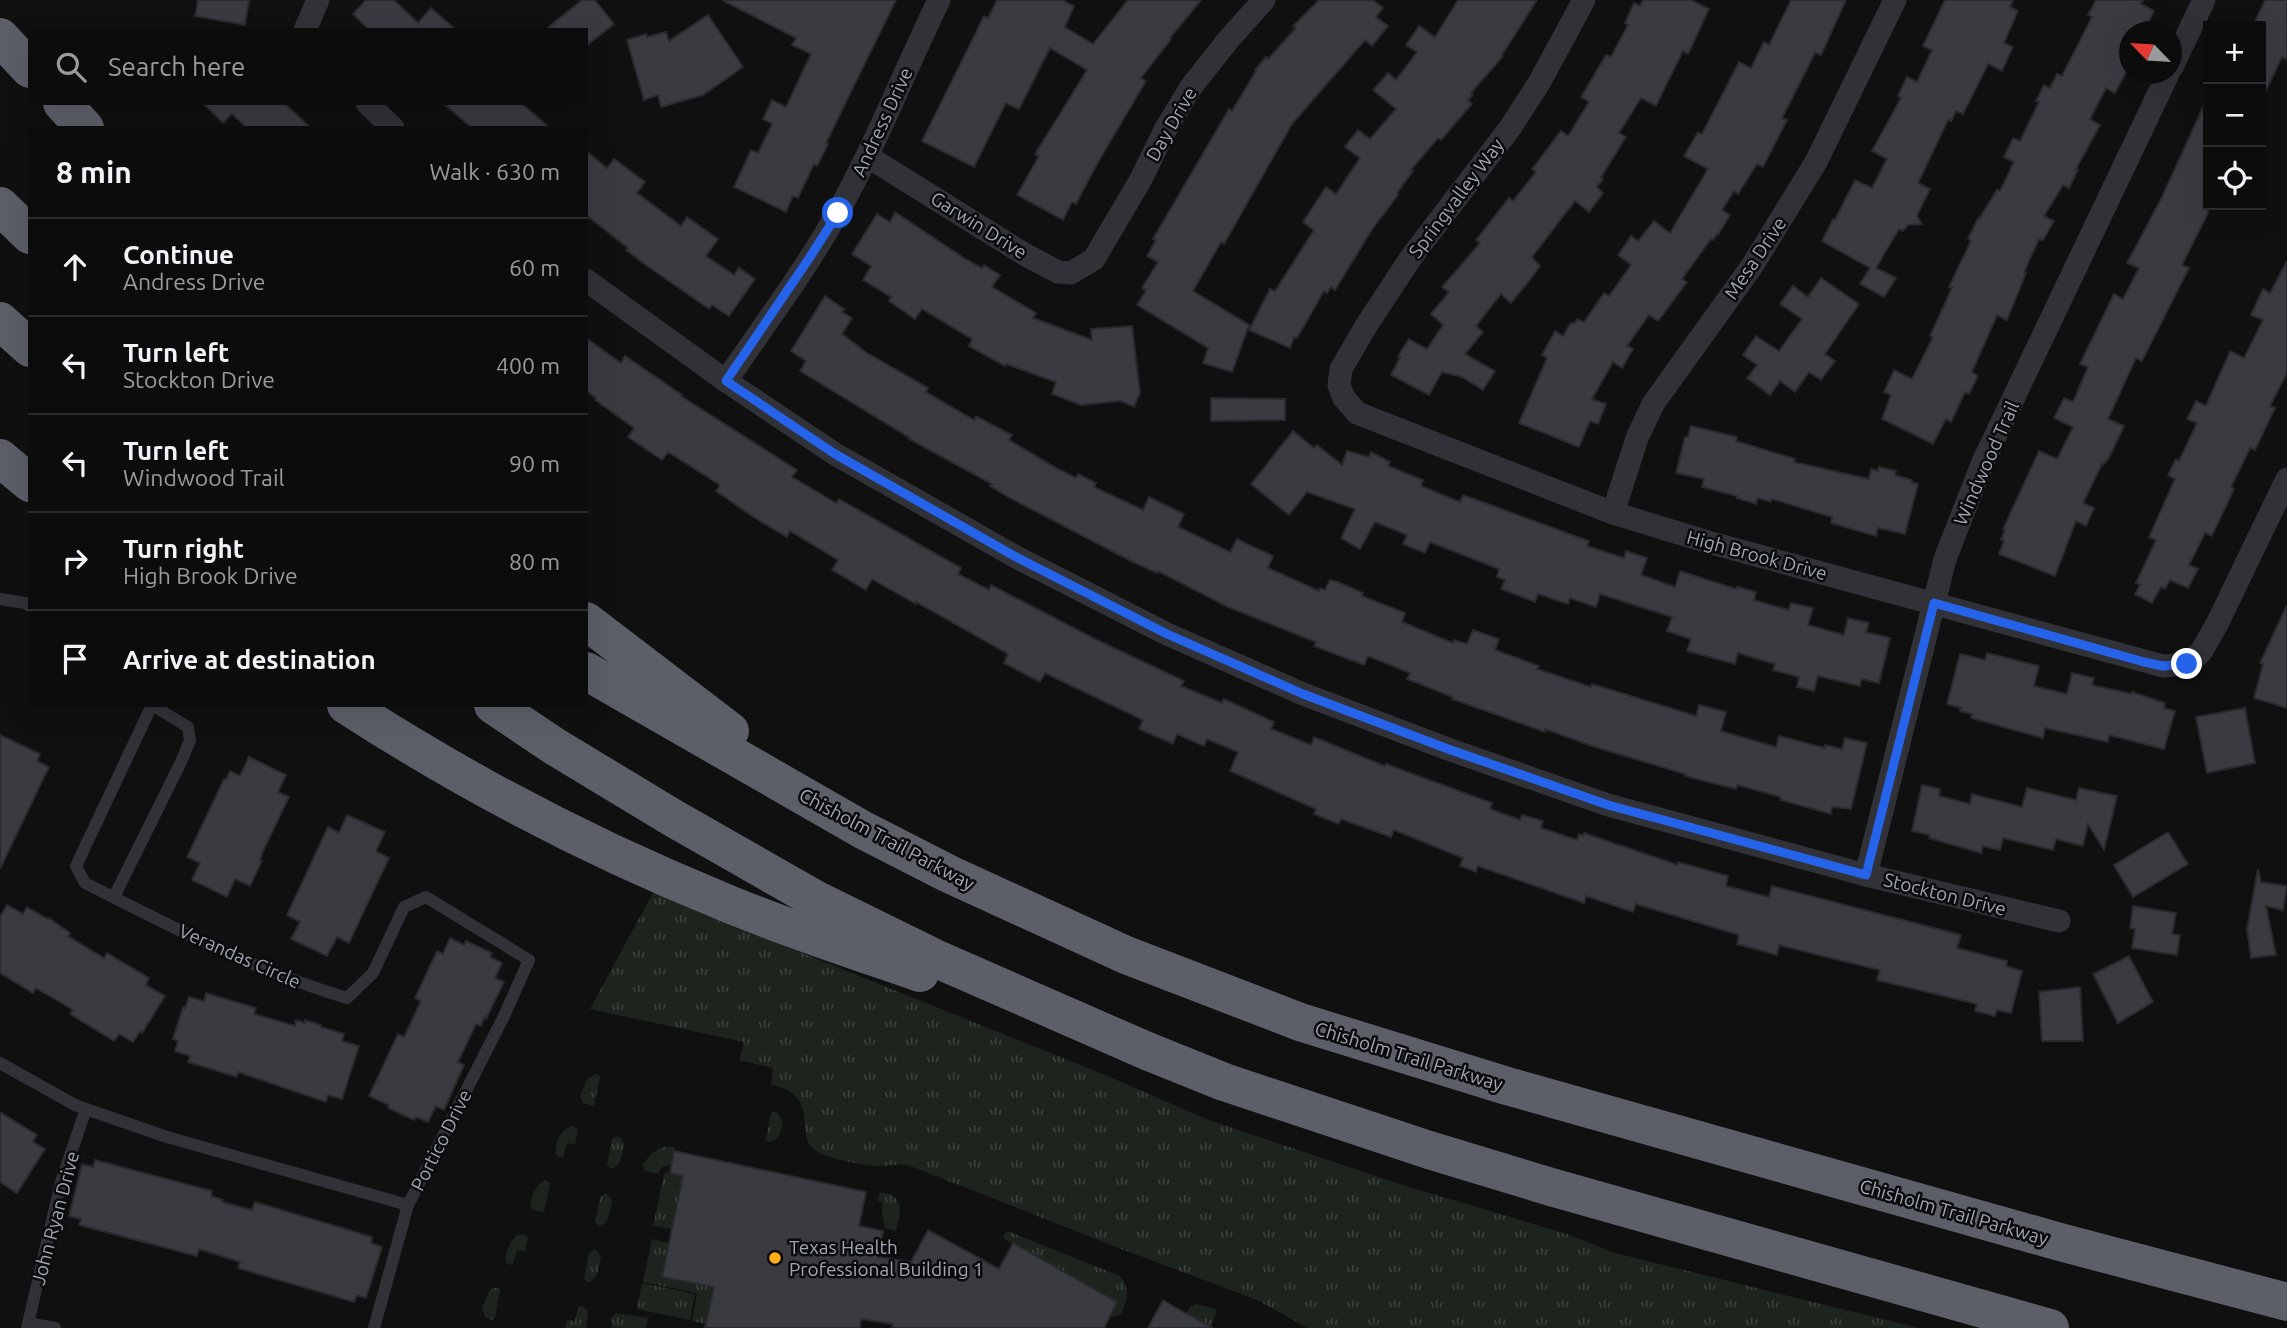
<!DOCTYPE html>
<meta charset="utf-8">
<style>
body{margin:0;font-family:Ubuntu,sans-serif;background:#1a1a1b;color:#f1f3f6}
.controls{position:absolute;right:21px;top:21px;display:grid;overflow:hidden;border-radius:0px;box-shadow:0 7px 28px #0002}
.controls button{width:63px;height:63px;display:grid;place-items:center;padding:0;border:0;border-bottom:2px solid #2c2c2e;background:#0c0c0d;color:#f1f3f6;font:35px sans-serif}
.compass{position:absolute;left:2119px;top:21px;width:63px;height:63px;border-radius:50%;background:#0c0c0d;box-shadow:0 7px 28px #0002;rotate:295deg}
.stop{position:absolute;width:21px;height:21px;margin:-16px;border:5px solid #2563eb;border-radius:50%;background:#fff}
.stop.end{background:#2563eb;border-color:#fff;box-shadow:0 2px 7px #0008}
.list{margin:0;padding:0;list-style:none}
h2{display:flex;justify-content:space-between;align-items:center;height:91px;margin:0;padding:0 28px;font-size:30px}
h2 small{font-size:23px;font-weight:400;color:#9a9b9d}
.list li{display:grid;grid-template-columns:46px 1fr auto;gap:21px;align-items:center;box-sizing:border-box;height:98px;padding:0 28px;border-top:2px solid #2c2c2e}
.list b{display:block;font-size:26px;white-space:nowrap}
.list p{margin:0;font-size:23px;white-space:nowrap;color:#9a9b9d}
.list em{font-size:23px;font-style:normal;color:#9a9b9d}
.icon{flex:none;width:38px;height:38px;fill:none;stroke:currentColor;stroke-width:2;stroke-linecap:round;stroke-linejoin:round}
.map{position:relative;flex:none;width:2287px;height:1328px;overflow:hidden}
.search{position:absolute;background:#0c0c0d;box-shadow:0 7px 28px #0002;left:28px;top:28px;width:560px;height:77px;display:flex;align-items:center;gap:18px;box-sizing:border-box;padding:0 24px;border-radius:0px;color:#9a9b9d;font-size:26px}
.panel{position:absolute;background:#0c0c0d;box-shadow:0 7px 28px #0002;left:28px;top:126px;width:560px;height:581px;border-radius:0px}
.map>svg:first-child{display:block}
.grass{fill:url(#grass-tufts)}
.building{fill:#393b40;stroke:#2a2a2e;stroke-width:2}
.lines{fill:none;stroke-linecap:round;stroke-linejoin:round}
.service{stroke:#303237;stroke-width:12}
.minor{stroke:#303237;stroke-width:23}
.motorway{stroke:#5c5f68;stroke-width:38}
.route{stroke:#2563eb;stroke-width:9}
.poi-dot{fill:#ffae1a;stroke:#0b0b0c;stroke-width:2.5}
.labels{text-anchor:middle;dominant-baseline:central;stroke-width:5;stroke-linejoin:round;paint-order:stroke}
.street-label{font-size:19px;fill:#9fa6b4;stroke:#0b0b0c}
.poi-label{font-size:19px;fill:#9fa6b4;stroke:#0b0b0c;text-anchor:start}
</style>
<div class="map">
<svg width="2287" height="1328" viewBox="0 0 2287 1328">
<defs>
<pattern id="grass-tufts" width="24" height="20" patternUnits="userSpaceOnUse" patternTransform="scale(1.75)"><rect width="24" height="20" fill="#1c241d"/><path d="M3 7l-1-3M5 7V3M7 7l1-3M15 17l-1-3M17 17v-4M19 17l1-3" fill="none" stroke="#3a413b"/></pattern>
</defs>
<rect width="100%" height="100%" fill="#101011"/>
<!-- grass -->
<g class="grass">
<path d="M655,889l78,36 377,152 96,42 193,65 168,50 48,19 304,75h-611l-51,-28 -141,-53 -208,-82c-12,-2 -22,2 -33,1 -13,-1 -49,-8 -59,-15 -20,-14 -2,-41 -24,-58 -6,-5 -14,-6 -21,-9l2,-16 -34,-8 5,-18 -154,-33z"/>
<polygon points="596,1074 600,1076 594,1106 583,1103 580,1096 588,1078"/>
<path d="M776,1111l6,9c0,10 -2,20 -14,22l-2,-2 5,-27z"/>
<path d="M572,1126l6,3 -3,15 -8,-1 -4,14h-4l-3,-2c-2,-11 5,-26 16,-29z"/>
<path d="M618,1136l6,7c-2,10 -2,23 -13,26l-4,-4 5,-26z"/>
<path d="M664,1147h11l-4,18 -9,2 -4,7 -13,-3 -2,-5c5,-10 10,-15 21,-19z"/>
<polygon points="668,1171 670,1173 799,1200 782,1208 670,1185 681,1188 672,1229 653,1226 664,1174"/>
<path d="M545,1180l5,3 -6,29 -8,-1 -5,-3c-2,-10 5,-23 14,-28z"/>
<path d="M880,1192c26,4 21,20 16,39l-11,-3c-2,-9 -4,-16 -2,-25l-5,-2z"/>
<path d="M606,1193l6,7c-2,10 -2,24 -13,26l-4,-4 6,-26z"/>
<path d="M1006,1232h4l110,44c11,13 7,24 1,38l-12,4 8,-16 -114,-64z"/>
<path d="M522,1234l6,3 -3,15 -8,-2 -4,14 -3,1 -4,-3c-1,-10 5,-26 16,-28z"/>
<polygon points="652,1239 669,1243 719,1287 714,1314 708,1314 706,1324 692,1321 697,1293 643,1282"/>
<path d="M595,1249l6,7c-2,10 -2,24 -13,26l-4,-3 5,-26z"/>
<polygon points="642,1283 695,1294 690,1320 637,1309"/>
<polygon points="493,1288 499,1288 500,1290 495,1318 491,1320 485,1317 482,1308 489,1291"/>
<polygon points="1197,1304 1215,1309 1216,1313 1211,1327 1186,1313 1191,1306"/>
<polygon points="582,1306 588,1311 586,1328 565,1328 567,1320 575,1321 578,1307"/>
<polygon points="616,1313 648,1318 646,1328 612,1328 611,1318"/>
</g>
<!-- building -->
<g class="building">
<polygon points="198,0 249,0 245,25 195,16"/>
<polygon points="366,0 394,0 418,23 431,8 456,30 369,30 353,14"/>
<polygon points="582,0 595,0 614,24 586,46 586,30 545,30"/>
<polygon points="722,0 896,0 826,143 828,144 817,166 814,164 798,198 793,196 786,212 734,187 751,150 758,153 772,124 763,119 772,100 786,107 811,54 792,45 796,38"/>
<polygon points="997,0 1062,0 1074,6 1065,27 1093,44 1128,0 1201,0 1170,38 1171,39 1141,78 1146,81 1097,164 1076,204 1072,202 1063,220 1017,195 1039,156 1035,154 1087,70 1050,48 1019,109 1006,103 974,167 922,141 984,16 988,18"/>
<polygon points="1319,0 1373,0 1383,8 1376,17 1388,26 1372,46 1365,40 1292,124 1224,244 1221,242 1193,291 1249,325 1232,372 1203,363 1208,348 1137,305 1146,290 1142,288 1158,262 1147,256 1156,240 1153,239 1229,109 1232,111 1256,71 1255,70 1266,57 1268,59 1296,28 1293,26"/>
<polygon points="1458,0 1537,0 1502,55 1503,56 1471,93 1473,95 1468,100 1472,104 1441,140 1438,138 1411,170 1413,171 1397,193 1398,195 1373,228 1335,290 1331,287 1327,293 1324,291 1297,338 1294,337 1290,348 1249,330 1270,289 1275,291 1314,230 1303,222 1326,187 1336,194 1360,158 1345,147 1358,130 1370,139 1396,109 1373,90 1388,73 1396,80 1417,52 1406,45 1419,26 1435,37"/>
<polygon points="1643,0 1691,0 1709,9 1688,54 1683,51 1656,106 1641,98 1619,133 1626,137 1601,177 1603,179 1597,187 1603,193 1589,212 1575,201 1532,257 1540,266 1526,285 1511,303 1501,294 1476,326 1483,332 1465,354 1495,371 1483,390 1462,377 1442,372 1429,395 1391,375 1400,357 1398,356 1409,339 1427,349 1443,325 1431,314 1449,292 1442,287 1480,243 1476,240 1509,198 1513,201 1536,172 1532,169 1561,131 1568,136 1589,102 1581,97 1606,55 1611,57 1628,25 1625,23 1634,3 1640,6"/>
<polygon points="1791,0 1846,0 1821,55 1815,53 1782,118 1787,120 1763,167 1757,164 1738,194 1734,191 1722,210 1730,215 1718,235 1717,234 1713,240 1711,239 1682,279 1687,282 1658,321 1649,315 1627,346 1633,349 1622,368 1613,362 1592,399 1606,404 1598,424 1590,421 1579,447 1519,423 1547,358 1542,355 1555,331 1563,336 1570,324 1575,323 1577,319 1584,322 1604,293 1609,296 1631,265 1618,255 1631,236 1638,241 1654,221 1670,233 1708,169 1684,156 1698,132 1702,134 1739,62 1751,68 1764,42 1769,45"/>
<polygon points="1945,0 2013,0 2010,7 2018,11 2004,43 2013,47 2002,71 1988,64 1963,114 1956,111 1951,121 1948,120 1918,183 1930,189 1917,216 1922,224 1908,225 1903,231 1899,229 1876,268 1896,278 1884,297 1860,284 1870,268 1822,241 1833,219 1835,220 1855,180 1872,188 1887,159 1872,151 1901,98 1898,96 1907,77 1917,82 1932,50 1923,46"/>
<polygon points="2096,0 2143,0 2141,4 2154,11 2144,32 2130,32 2130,65 2115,93 2106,88 2090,119 2100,125 2076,169 2078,170 2069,188 2063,185 2044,216 2054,221 2043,240 2039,239 2024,272 2026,273 2007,320 1997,315 1972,372 1978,376 1969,394 1965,392 1951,422 1946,419 1933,444 1882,419 1891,395 1884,392 1894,370 1912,379 1933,337 1930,336 1952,288 1949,287 1971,241 1968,239 1978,218 1979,219 1997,190 2000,191 2014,162 2004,157 2013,138 2020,141 2039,102 2036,101 2044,85 2050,88 2057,74 2062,76 2092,17 2088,15"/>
<polygon points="2265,0 2287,0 2287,60 2282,57 2261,101 2261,26 2253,26"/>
<polygon points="708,15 743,67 703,95 661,107 658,95 644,100 627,40 646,34 647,37 666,32 669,41"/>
<polygon points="2208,96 2208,213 2182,265 2189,268 2142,361 2136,358 2108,419 2124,426 2109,458 2103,465 2102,464 2083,503 2094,508 2086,526 2076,521 2055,576 1999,554 2004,541 2001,540 2005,530 2003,529 2039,451 2057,459 2073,427 2054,418 2064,398 2073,402 2088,367 2080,364 2114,294 2123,299 2139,268 2127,263 2162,197"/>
<polygon points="203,103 284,103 311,128 247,128 232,114 223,123"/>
<polygon points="443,103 521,103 550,128 472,128"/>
<polygon points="586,151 607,168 614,159 645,182 637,193 681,226 687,217 718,239 706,256 734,275 739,268 755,279 729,316 712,305 709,309 646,265 626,250 628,248 586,215"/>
<polygon points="895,212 964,258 982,268 984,265 1000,275 992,287 1036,313 1033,318 1092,340 1091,329 1132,326 1140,393 1134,407 1121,401 1081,405 1052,394 1056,382 1006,364 1005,366 969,346 972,339 922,309 915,319 889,301 891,297 863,280 871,266 852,254 877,214 890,222"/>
<polygon points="2287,261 2287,373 2270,406 2275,408 2255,450 2250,448 2231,487 2234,489 2212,536 2205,533 2189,565 2198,569 2188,588 2170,580 2165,589 2161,587 2152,603 2135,594 2140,585 2136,583 2156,540 2149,537 2175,479 2168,475 2176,459 2179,461 2197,423 2187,419 2196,401 2206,406 2230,351 2244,358 2263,320 2251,315 2263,289 2270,293"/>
<polygon points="1821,278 1859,304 1825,354 1835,361 1821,380 1809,372 1795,392 1780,381 1770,395 1747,378 1757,365 1743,355 1756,336 1779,351 1802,319 1780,304 1793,286 1808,297"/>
<polygon points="825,296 844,309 842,312 852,318 842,334 867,353 928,388 926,392 974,420 976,416 1012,435 1009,440 1058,469 1076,478 1078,474 1096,483 1094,487 1143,510 1149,497 1184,514 1178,527 1230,552 1237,539 1273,556 1268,568 1319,591 1320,588 1325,590 1330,580 1338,582 1363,593 1362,596 1405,613 1402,622 1453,643 1454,640 1467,644 1473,630 1499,639 1495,650 1539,666 1537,669 1591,687 1592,684 1696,716 1699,705 1726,712 1721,731 1776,747 1779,736 1825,748 1825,745 1842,749 1845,738 1867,743 1851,809 1832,807 1831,814 1810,808 1781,800 1781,797 1737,785 1736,789 1685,776 1685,774 1592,746 1545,729 1545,732 1452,699 1453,697 1407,679 1410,673 1368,656 1364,665 1314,646 1316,642 1228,607 1158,571 1157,573 1129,560 1010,498 990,486 992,484 909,439 910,438 800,371 806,361 791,351"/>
<polygon points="586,338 621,363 625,356 682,395 681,396 797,470 792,477 836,503 839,499 961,568 958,574 989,590 991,585 1097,640 1184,681 1181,686 1222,703 1224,699 1274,722 1271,729 1311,745 1314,737 1385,766 1386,764 1492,803 1490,809 1520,820 1522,815 1543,821 1541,828 1577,840 1579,834 1583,836 1584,833 1678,865 1678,862 1728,876 1726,886 1769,897 1772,886 1961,935 1957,948 2007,961 2006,966 2022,971 2011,1013 1997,1010 1995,1016 1975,1011 1977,1004 1877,980 1880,970 1826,957 1779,945 1777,955 1737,944 1739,935 1636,904 1633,912 1586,896 1584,903 1478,866 1476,872 1460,866 1463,858 1394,830 1391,837 1341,819 1339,824 1314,814 1316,809 1230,771 1238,752 1207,739 1204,746 1177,734 1173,744 1139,729 1143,720 1045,673 1040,682 1004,663 1008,654 916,602 916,604 872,579 866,590 832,570 838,560 790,531 787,537 755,518 716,491 720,485 668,452 662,460 628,437 634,428 595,400 596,398 586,391"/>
<polygon points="1211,398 1285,399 1285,420 1211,421"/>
<polygon points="1691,426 1737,437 1736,441 1795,459 1794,462 1869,479 1871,469 1878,471 1879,467 1896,471 1895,475 1912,480 1911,482 1918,484 1905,534 1878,528 1876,536 1831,523 1832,517 1772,499 1771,502 1758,498 1756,504 1737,498 1737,496 1702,487 1704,479 1676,473 1685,437 1688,437"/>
<polygon points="1293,431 1314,448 1317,445 1342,465 1347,451 1369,457 1371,452 1390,462 1388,466 1423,480 1421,486 1460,502 1463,495 1589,541 1587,546 1624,558 1626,551 1647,558 1641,575 1675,587 1680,571 1736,589 1737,587 1756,592 1754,600 1789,610 1791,603 1813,608 1808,625 1844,635 1848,618 1869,623 1866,632 1890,638 1879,683 1861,679 1860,686 1818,676 1814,691 1797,687 1799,677 1773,670 1775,664 1738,653 1735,664 1687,651 1691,639 1667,631 1672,617 1600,594 1596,607 1570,598 1568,604 1538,594 1535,602 1501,589 1505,580 1497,577 1499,569 1430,542 1425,553 1403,544 1407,535 1375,522 1360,549 1341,538 1355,509 1307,492 1289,515 1251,484"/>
<polygon points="2287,605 2287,708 2254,698 2263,664 2260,663"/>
<polygon points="1987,653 2039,666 2034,686 2067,694 2072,673 2094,678 2092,685 2132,694 2132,692 2165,703 2164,708 2175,711 2164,749 2109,735 2108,742 2104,741 2045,728 2043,738 1971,718 1972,714 1960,711 1961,708 1947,704 1960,654 1985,660"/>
<polygon points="2245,708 2255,763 2207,773 2196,717"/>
<polygon points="0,735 40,754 37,761 49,767 0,869"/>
<polygon points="249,757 286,775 278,792 289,797 264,849 260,860 262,861 250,886 235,879 227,897 192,880 200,863 187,857 224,779 226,780 230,771 240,776"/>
<polygon points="1922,785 1940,789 1939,796 1970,804 1972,794 2022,807 2027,788 2076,800 2079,788 2117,796 2104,850 2088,824 2083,846 2056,839 2053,850 2003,838 2000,850 1983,846 1981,853 1929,838 1930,835 1912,831"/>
<polygon points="347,815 385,832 376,851 389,858 349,943 337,937 327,956 291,939 300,922 287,915 328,827 339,833"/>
<polygon points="2168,832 2188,864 2133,897 2114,865"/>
<polygon points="2258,869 2261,882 2287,886 2283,910 2266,906 2276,955 2251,958 2247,929"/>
<polygon points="7,905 23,914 27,907 48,919 49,918 70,933 68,936 104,958 107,953 149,978 146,985 165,996 142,1033 140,1031 133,1042 119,1034 114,1041 70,1014 73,1010 36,988 33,993 0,973 0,917"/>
<polygon points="2133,906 2176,913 2172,934 2180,935 2177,955 2132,948 2135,929 2130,928"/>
<polygon points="450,938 464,945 466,941 492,953 490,957 502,963 495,978 504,982 486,1019 484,1018 481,1026 476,1024 458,1062 464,1065 444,1110 436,1106 428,1122 416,1117 414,1120 388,1108 389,1105 369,1096 398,1034 404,1037 421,1001 415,998 437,951 443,954"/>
<polygon points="2129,956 2153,1002 2118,1023 2093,974"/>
<polygon points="2080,987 2083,1041 2042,1041 2039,992"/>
<polygon points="206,993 256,1008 254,1014 295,1026 296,1020 305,1023 305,1020 321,1025 321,1027 344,1034 342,1041 359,1046 342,1099 328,1095 326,1102 238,1072 237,1077 188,1062 190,1056 175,1051 178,1041 173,1039 183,1007 185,1008 189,997 204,1001"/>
<polygon points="0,1112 37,1135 33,1142 45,1149 17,1193 0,1182"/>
<polygon points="674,1151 866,1192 859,1226 883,1231 878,1257 911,1262 928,1230 999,1269 1013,1243 1117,1302 1104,1328 892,1328 893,1324 861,1319 860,1328 705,1328 714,1287 662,1277 683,1176 670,1173"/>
<polygon points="95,1160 212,1191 211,1196 223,1200 222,1202 252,1210 255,1202 372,1237 371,1243 382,1247 366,1298 357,1295 354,1302 238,1268 240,1262 199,1249 197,1256 79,1225 81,1219 69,1216 82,1164 93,1167"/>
<polygon points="1163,1300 1176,1308 1213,1328 1148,1328"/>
</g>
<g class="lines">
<!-- service -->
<g class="service">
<polyline points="0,599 25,603 30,606"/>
<path d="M152,705l-76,161 9,17c86,43 170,88 262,115l26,-25 31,-66 22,-10 103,63 -25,56 -96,189 -34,123"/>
<polyline points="114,897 181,762 190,740 188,727 152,705"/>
<polyline points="0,1063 75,1105 86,1109 167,1137 408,1205"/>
<polyline points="28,1323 55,1328"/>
<polyline points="27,1328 61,1182 86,1109"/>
</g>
<!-- minor -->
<g class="minor">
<polyline points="1584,0 1539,83 1510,128 1412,256 1366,326 1341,369 1339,385 1344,398 1357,413 1613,513 1708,542 2163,666 2187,664 2201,652 2217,624 2287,479"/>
<polyline points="305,30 318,0"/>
<polyline points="2172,67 2204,0"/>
<polyline points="367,103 393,128"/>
<polyline points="867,156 1024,254 1058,272 1071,273 1094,259 1141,179 1165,130 1191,87 1229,39 1264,0"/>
<polyline points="586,280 726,381 835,454 1016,557 1167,634 1303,694 1448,749 1608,805 1866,875 2059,921"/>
<path d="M726,381c38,-56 79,-110 112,-169 38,-68 67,-142 101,-212"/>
<polyline points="1613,513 1637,438 1653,404 1752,266 1816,162 1895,0"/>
<polyline points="1866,875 1945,559 1983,462 2168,74"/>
</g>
<!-- motorway -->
<g class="motorway">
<polyline points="0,37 30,69"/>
<polyline points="62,103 85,128"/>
<polyline points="0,206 30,235"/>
<polyline points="0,321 30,348"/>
<polyline points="0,458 30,483"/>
<polyline points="586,621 730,731"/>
<polyline points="586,671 863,830 949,874 1126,955 1300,1022 1507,1086 2060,1242 2287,1302"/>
<path d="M346,705c119,77 247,144 378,197 64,27 130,48 196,71"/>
<polyline points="493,705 554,746 673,818 815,899 939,960 1147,1051 1224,1082 1429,1150 1551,1187 2050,1328"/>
</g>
</g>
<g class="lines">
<!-- route -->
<polyline class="route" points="838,213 810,257 726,381 835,454 1016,557 1167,634 1303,694 1448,749 1608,805 1866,875 1934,603 2144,662 2163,666 2187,664"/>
</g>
<!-- markers -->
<circle class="poi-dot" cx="775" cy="1258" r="7"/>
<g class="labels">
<!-- street labels -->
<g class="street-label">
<text transform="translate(882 122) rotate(-65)">Andress Drive</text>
<text transform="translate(1171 124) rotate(-60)">Day Drive</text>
<text transform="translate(1456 198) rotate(-53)">Springvalley Way</text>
<text transform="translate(979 225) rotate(32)">Garwin Drive</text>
<text transform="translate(1755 258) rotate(-56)">Mesa Drive</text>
<text transform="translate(1986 463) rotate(-66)">Windwood Trail</text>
<text transform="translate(1757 555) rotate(15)">High Brook Drive</text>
<text transform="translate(887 839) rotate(28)">Chisholm Trail Parkway</text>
<text transform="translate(1945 894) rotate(14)">Stockton Drive</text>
<text transform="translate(240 956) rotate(24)">Verandas Circle</text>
<text transform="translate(1409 1056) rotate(17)">Chisholm Trail Parkway</text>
<text transform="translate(441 1140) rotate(-63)">Portico Drive</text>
<text transform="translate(1954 1212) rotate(16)">Chisholm Trail Parkway</text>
<text transform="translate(55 1218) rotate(-75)">John Ryan Drive</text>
</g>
<!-- poi labels -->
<g class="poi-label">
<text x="789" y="1247">Texas Health<tspan x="789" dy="22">Professional Building 1</tspan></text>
</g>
</g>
</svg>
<div class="controls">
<button>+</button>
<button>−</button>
<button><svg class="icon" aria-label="locate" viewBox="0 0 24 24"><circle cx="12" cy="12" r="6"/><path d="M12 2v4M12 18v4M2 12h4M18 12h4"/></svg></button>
</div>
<svg class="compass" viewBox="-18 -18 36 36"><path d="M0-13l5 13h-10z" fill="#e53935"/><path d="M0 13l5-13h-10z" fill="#9a9b9d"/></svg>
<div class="stop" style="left:838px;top:213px"></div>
<div class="stop end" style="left:2187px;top:664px"></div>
<div class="search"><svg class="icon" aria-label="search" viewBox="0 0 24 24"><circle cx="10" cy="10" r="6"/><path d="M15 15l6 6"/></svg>Search here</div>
<section class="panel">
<h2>8 min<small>Walk · 630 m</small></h2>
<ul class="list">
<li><svg class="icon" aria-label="ahead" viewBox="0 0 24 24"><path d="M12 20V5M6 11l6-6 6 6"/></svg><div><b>Continue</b><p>Andress Drive</p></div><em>60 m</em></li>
<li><svg class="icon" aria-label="left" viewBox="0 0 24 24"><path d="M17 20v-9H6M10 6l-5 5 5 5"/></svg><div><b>Turn left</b><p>Stockton Drive</p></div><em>400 m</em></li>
<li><svg class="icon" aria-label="left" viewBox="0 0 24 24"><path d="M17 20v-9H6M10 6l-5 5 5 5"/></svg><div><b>Turn left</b><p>Windwood Trail</p></div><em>90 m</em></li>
<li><svg class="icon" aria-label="right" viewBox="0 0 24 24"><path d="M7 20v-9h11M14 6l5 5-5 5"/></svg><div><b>Turn right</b><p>High Brook Drive</p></div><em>80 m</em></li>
<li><svg class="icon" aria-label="arrive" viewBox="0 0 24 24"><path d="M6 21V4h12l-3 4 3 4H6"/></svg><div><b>Arrive at destination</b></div></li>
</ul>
</section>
</div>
